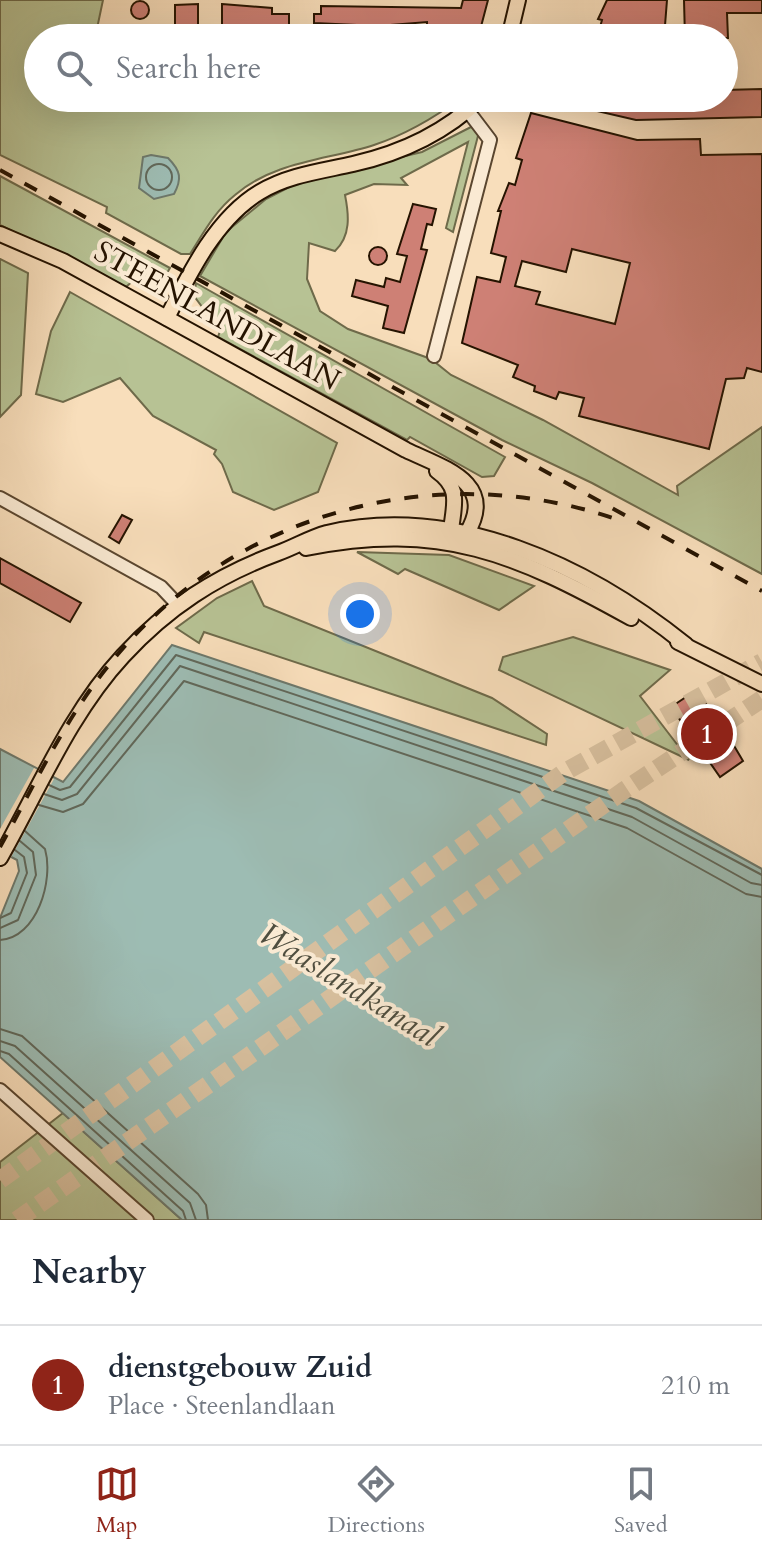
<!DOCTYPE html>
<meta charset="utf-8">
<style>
body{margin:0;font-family:Cardo,serif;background:#f2f2f3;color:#1f2937}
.you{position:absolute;left:360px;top:614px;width:28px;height:28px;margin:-20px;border:6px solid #fff;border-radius:50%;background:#1a73e8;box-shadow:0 0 0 12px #1a73e833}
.badge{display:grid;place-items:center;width:52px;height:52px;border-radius:50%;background:#8f2418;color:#fff;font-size:26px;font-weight:700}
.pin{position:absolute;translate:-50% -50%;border:4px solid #fff;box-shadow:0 2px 8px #0006}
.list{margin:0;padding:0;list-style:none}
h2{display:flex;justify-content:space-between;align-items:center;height:104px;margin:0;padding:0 32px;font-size:34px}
h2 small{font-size:26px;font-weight:400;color:#747a83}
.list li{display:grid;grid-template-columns:52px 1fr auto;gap:24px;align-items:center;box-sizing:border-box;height:120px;padding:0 32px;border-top:2px solid #e0e1e3}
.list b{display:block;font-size:30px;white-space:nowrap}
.list p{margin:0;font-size:26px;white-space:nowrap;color:#747a83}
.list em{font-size:26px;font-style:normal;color:#747a83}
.icon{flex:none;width:44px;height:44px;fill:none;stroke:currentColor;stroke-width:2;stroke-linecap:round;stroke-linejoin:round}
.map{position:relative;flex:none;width:762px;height:1220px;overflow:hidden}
.search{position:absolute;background:#fff;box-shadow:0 8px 32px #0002;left:24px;right:24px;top:24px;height:88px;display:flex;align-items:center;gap:20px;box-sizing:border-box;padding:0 28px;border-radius:44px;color:#747a83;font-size:30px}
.sheet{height:224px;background:#fff}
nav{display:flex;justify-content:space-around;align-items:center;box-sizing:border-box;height:112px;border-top:2px solid #e0e1e3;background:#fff;font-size:22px;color:#747a83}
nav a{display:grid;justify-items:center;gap:4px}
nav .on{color:#8f2418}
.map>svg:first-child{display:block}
.green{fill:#b7c294;stroke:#6e6a4a;stroke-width:2}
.water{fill:#9dbcb3;stroke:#6d786b;stroke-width:2}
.pier{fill:#f8debb}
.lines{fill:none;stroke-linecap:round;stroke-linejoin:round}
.shore{stroke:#61685a;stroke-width:2}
.building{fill:#ce8075;stroke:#251300;stroke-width:2;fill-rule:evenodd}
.highway-tunnel{stroke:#d8c09f;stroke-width:18;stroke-dasharray:18 9;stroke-linecap:butt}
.minor-casing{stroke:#5a462f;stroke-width:16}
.major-casing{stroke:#251300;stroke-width:18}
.minor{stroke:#faead3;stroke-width:12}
.major{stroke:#f8debb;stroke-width:14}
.rail{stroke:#251300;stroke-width:4;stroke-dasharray:14 14;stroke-linecap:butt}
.labels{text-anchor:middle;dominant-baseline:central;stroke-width:8;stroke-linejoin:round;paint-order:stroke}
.street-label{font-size:30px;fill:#251300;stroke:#faead3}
.water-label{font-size:32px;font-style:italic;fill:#4f4e3f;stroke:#faead3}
</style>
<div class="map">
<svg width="762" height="1220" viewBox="0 0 762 1220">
<rect width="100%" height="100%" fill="#f8debb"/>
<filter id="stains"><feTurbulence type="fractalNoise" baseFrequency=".0025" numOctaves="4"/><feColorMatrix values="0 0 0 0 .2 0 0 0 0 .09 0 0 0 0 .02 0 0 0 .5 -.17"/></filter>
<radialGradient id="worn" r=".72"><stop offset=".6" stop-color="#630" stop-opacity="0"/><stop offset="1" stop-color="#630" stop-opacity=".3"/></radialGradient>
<!-- green -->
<g class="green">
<path d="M0,0h103l-8,38h-57v60h423c-27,20 -54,36 -87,47 -46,15 -100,16 -139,50 -20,16 -31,37 -45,59h-9l-75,-41 1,-6 -107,-52z"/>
<path d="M471,127l8,5 -26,100 -7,-4 22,-86 -67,36 6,7 -33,-1 -29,11c4,20 6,41 -10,56l-26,-8 -2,36 13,32 28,18 83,30 20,16 92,45 135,75 -1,-9 85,-59v147l-170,-91 -90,-43 -302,-164 26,-44 40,-33 35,-18 121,-29z"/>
<polygon points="0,176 170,268 163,280 136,278 126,287 0,225"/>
<polygon points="0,259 28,273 21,395 0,417"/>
<polygon points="196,283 505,457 494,476 482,477 410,437 407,440 218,337 220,331 194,296"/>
<polygon points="70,292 337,443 318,492 274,510 233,492 222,464 214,454 216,450 153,416 120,378 63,402 36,394 51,331"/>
<polygon points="357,552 449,555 534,586 499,610 405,569 398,574"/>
<polygon points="252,581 264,606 492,698 547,734 546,745 204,632 199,643 176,628 217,598"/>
<polygon points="573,637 670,670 640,696 689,760 499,670 503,657"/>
<polygon points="63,1113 182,1220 0,1220 0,1162"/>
</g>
<!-- water -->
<g class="water">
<path d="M151,155l17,3c13,13 14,21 6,36l-20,5 -15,-11 4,-31z"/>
<polygon points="172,645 639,801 762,869 762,1220 182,1220 0,1057 0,918 19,871 17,860 0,851 0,749 63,782"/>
</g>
<!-- pier -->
<polygon class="pier" points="34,768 54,779 10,859 0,853 0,829"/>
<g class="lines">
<!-- shore -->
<g class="shore">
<circle cx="159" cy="177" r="13"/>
<polyline points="49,785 60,790 70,787 176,655 636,808 762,875"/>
<polyline points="44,794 62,800 77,794 180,666 632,817 751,883 762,885"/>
<polyline points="39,805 63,812 83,804 184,681 627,828 746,894 762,897"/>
<polyline points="0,918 11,913 27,873 24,857 15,850"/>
<polyline points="0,928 18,920 36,875 33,852 20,841"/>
<path d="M0,940c37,-2 54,-60 45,-91l-20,-18"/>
<polyline points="0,1029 22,1036 198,1194 206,1205 208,1220"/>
<polyline points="0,1041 15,1046 190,1203 196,1220"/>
<polyline points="0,1051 9,1054 183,1211 186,1220"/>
</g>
</g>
<!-- building -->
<g class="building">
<polygon points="463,0 488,0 478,38 452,36 454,26 427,26 427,22 391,25 391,38 374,38 374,29 356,28 356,25 314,23 314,14 321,14 321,6 461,8"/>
<polygon points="607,0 667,0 664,38 597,38 602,20 598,19"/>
<polygon points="684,0 762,0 762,13 727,13 728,38 685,38"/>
<circle cx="140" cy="10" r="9"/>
<polygon points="198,4 198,38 162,38 162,27 175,27 175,5"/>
<polygon points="222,4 272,8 272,14 289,14 289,32 266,32 266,37 222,38"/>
<polygon points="762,89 762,117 636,120 558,102 558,98 724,98 724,90"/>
<path d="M531,113l106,27 63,-1 1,16 61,-1v218l-15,-4 -3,10 -18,1 -17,70 -130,-33 5,-18 -25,-6 -3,7 -22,-8 1,-5 -22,-9 5,-12 -56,-22 15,-66 23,5 6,-25 -15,-4 10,-42h-3l11,-28 6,2 7,-25 -6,-2zM572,249l58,14 -15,61 -79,-20 4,-12 -25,-6 7,-25 44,11z"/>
<polygon points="413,204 436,209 432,225 427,224 421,249 427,250 404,333 383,328 388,306 352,296 356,280 384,287 386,278 400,282 407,256 397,254"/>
<circle cx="378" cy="256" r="9"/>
<polygon points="122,515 132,520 119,543 109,537"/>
<polygon points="0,558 81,603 70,622 0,583"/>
<polygon points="695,691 717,717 743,761 720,777 671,707"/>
</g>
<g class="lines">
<!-- highway-tunnel -->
<g class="highway-tunnel">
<polyline points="0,1180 563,773 762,662"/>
<polyline points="17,1220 623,791 762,699"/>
</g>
<defs>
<g id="minor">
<polyline points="434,356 490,140 468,111"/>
<polyline points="0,498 161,587 177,604"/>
<polyline points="0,1090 147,1220"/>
</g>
<g id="major">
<polyline points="509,38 518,0"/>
<path d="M0,234l63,27 343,189c37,18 91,32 61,83"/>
<path d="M167,318c22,-44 49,-100 93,-126 28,-17 62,-21 93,-28 49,-11 92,-31 128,-66"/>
<path d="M437,471c24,17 17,33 14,59"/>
<path d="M306,548c135,-27 210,6 325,70"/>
<polyline points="678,642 762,684"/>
<path d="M0,858c38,-67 70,-145 123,-202 44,-48 93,-80 155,-103 17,-6 31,-15 49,-20 128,-30 261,33 359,112"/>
</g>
</defs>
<!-- minor casing -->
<use href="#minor" class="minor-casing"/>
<!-- major casing -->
<use href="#major" class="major-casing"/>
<!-- minor -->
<use href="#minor" class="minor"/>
<!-- major -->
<use href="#major" class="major"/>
<!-- rail -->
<g class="rail">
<polyline points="0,170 762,591"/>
<path d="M0,847c35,-63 66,-131 113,-187 120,-147 321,-202 500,-142"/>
</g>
</g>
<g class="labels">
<!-- street labels -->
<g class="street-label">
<text transform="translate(217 316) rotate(29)">STEENLANDLAAN</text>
</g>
<!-- water labels -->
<g class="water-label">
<text transform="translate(349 985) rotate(32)">Waaslandkanaal</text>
</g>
</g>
<rect width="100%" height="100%" filter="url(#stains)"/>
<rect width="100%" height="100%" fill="url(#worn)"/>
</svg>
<div class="you"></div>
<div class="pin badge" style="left:707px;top:734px">1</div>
<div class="search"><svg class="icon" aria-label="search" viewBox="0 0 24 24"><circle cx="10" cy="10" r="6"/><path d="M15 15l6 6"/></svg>Search here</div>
</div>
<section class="sheet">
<h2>Nearby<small></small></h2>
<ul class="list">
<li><span class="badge">1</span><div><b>dienstgebouw Zuid</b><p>Place · Steenlandlaan</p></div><em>210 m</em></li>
</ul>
</section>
<nav>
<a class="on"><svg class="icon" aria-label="map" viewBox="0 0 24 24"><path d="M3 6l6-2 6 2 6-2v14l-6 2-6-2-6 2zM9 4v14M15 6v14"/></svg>Map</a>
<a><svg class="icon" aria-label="directions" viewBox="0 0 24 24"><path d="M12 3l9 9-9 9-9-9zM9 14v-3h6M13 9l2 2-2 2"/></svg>Directions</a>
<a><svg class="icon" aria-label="saved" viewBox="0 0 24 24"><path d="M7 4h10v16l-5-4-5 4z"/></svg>Saved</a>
</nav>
